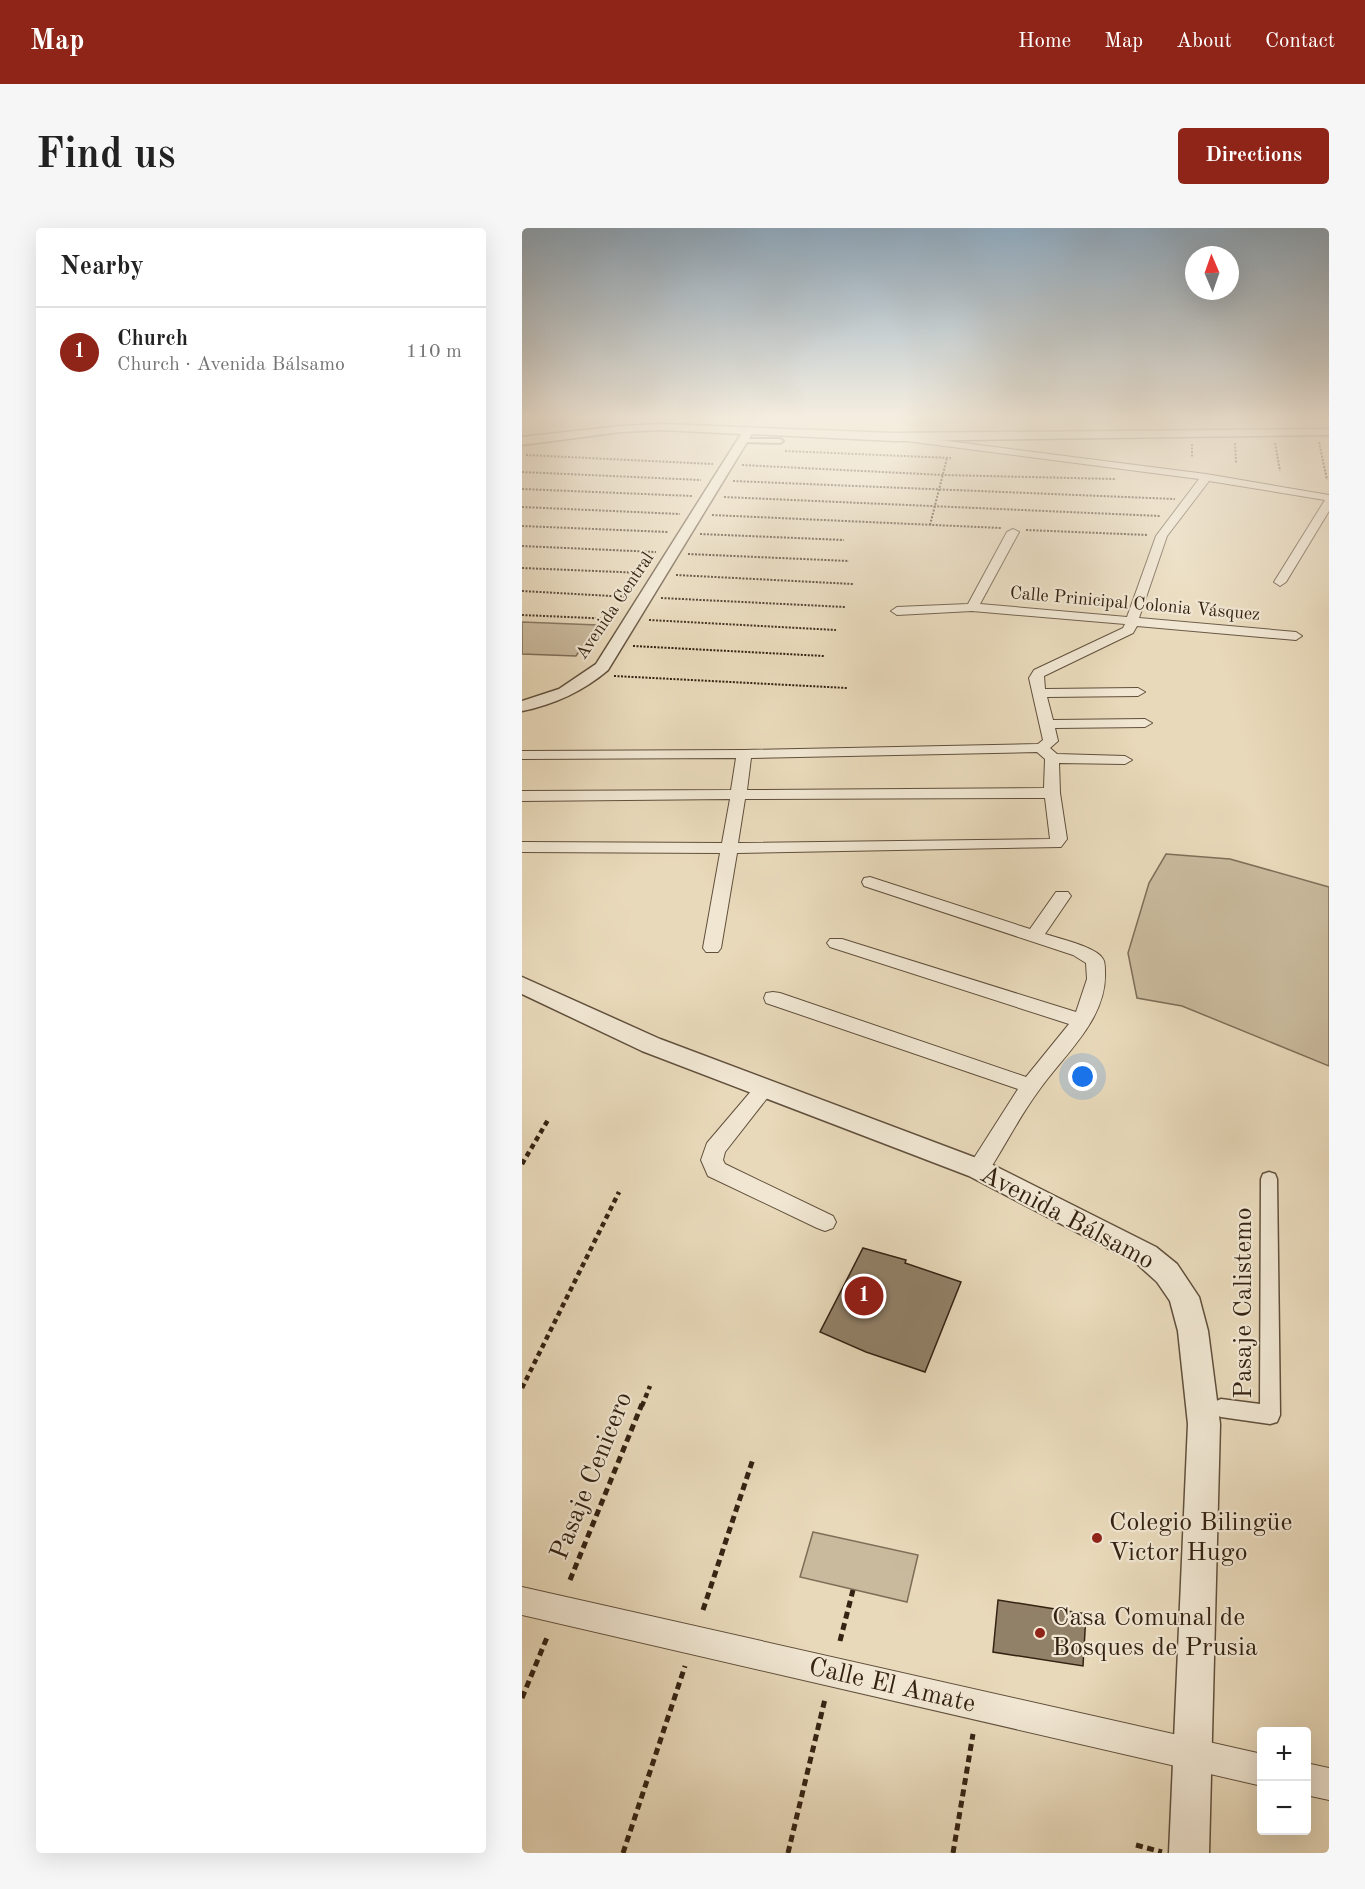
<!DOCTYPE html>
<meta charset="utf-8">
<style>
body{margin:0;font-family:"Old Standard TT",serif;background:#f6f6f6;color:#222}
.controls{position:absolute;right:18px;bottom:18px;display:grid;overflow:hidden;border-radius:6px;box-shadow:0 6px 24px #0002}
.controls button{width:54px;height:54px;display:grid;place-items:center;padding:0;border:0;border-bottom:2px solid #e0e0e0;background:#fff;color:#222;font:30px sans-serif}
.compass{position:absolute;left:663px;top:18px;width:54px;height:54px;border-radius:50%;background:#fff;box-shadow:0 6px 24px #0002;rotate:358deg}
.you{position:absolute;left:561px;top:849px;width:21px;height:21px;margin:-15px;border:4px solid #fff;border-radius:50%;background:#1a73e8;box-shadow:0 0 0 9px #1a73e833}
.badge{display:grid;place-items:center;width:39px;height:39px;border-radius:50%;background:#8f2418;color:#fff;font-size:20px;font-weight:700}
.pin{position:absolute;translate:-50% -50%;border:3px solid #fff;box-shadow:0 2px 6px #0006}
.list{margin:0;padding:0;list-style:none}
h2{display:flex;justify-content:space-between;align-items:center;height:78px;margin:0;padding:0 24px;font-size:26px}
h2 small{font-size:20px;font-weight:400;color:#767676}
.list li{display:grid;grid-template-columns:39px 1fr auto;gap:18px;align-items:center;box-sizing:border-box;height:90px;padding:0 24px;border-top:2px solid #e0e0e0}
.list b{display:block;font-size:22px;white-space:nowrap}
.list p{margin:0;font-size:20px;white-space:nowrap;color:#767676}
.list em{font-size:20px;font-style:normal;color:#767676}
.map{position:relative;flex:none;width:807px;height:1625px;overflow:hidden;border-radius:6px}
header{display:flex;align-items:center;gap:36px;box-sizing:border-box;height:84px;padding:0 30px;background:#8f2418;color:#fff}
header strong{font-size:28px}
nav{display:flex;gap:33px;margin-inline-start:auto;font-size:21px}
.intro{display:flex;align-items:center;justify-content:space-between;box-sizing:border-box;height:144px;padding:0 36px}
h1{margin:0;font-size:42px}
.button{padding:15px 27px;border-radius:6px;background:#8f2418;color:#fff;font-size:21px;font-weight:700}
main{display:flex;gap:36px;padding:0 36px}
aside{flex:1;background:#fff;border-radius:6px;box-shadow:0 6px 24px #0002}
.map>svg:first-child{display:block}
.green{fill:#c9ba9d;stroke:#7e6e58;stroke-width:1.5}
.building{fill:#928169;stroke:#342212;stroke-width:1.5}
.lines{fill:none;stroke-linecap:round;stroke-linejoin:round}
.service-casing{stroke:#61503c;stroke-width:4}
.pedestrian-casing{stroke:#61503c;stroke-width:3}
.minor-casing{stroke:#61503c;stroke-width:2}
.tertiary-casing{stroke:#61503c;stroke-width:3}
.path-far2{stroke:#342212;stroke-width:2;stroke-dasharray:2 1.5;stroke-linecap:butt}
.path-far1{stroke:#342212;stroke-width:4.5;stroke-dasharray:5 4;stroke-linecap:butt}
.path{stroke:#342212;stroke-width:5;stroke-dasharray:7 4.5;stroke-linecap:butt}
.service{fill:#f0e6d2;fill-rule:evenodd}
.pedestrian{fill:#f0e6d2;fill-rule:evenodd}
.minor{fill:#f0e6d2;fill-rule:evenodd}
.tertiary{fill:#f0e6d2;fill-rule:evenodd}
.poi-dot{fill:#8f2418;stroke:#f0e6d2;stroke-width:2}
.labels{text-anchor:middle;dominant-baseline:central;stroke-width:4.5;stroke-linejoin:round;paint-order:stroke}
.far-street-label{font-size:18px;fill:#342212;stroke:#f0e6d2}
.near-street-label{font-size:26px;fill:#342212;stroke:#f0e6d2}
.near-poi-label{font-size:26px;fill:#342212;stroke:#f0e6d2;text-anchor:start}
</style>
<header>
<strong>Map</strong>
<nav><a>Home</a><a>Map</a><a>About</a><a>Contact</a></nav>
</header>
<div class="intro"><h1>Find us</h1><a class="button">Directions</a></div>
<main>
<aside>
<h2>Nearby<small></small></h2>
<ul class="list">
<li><span class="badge">1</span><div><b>Church</b><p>Church · Avenida Bálsamo</p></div><em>110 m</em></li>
</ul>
</aside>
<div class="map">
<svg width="807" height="1625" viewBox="0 0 807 1625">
<rect width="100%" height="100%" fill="#e8d9ba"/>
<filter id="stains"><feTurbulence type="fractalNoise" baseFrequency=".00333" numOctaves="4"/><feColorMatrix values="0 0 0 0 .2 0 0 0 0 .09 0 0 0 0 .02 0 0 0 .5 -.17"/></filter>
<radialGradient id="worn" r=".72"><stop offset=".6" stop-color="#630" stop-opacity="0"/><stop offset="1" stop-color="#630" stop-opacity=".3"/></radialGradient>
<!-- green -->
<g class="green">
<polygon points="0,394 75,397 54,428 0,426"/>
<polygon points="644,626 708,631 807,659 807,838 660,778 615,770 606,725 627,655"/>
<polygon points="291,1304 396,1327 385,1374 278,1349"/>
</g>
<!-- building -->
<g class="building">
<polygon points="341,1020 384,1032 383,1035 439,1054 403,1144 344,1124 298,1104"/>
<polygon points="476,1372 564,1386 561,1438 471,1424"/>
</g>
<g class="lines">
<defs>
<polygon id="service" points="219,211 258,211 261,213 258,215 221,214"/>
<polygon id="pedestrian" points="747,944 753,946 755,951 758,1187 755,1194 748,1196 699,1189 692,1186 689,1180 692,1174 699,1171 738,1176 739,951 741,946"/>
<g id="minor">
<path d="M379,207l305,39 123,21v16l-43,71 -6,4 -6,-4 51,-82 -116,-19 -42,55 -28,82 157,14 6,4 -6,4 -159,-14 -4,7 -89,43 1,13 93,-1 7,4 -7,4 -91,1 6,23 92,-1 7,4 -7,4 -90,1 3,13 -8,7 7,6 68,2 7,4 -7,4 -66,-1 1,30 7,46 -6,8 -324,6 -16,95 -3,4h-12l-3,-4 17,-95 -198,-1v-10l200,1 8,-44 -208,2v-10l209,-1 5,-32 -214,1v-8l222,-1 294,-6 5,-4 -14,-62 5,-8 89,-42 2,-4 -153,-13 -75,4 -6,-4 6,-4 71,-3 39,-72 6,-3 6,3 -39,72 147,13 29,-81 43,-57 -301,-39v-4zM515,524l8,7 -1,29 -297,2 4,-32zM523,570l5,41 -312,4 7,-44z"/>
<path d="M348,649l160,52 26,-37h12l3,4 -26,38c12,4 52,13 58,25 2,3 2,9 2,13 2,49 -43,84 -68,121 -19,26 -33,55 -51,82l-8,2 -8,-2 -3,-6 51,-80 -252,-86 -2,-5 2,-5 7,-1 7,1 246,84 43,-53 -239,-77 -3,-4 3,-4h12l234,73 11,-33 -1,-16 -13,-8 -209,-69 -2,-4 2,-4z"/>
<polygon points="243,853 250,855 253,860 203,924 201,932 203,936 311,988 314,994 311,1000 303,1003 295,1000 186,948 179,932 185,915 236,855"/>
<polygon points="0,1359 740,1526 740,1558 0,1387"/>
<polygon points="784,1535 807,1540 807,1572 784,1567"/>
</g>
<g id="tertiary">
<path d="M140,196l232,9 435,-4v6l-435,6 -142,-7 -144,236c-26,22 -53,34 -86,41v-10l37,-12 37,-25 145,-230 -79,-4 -41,2 -99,13v-8l99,-11z"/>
<polygon points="0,749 138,811 465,934 634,1019 655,1036 677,1069 686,1103 698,1196 687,1625 647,1625 666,1196 656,1103 648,1073 635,1054 614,1035 447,948 120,823 0,766"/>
</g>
</defs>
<!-- service casing -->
<use href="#service" class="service-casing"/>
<!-- pedestrian casing -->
<use href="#pedestrian" class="pedestrian-casing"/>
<!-- minor casing -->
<use href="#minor" class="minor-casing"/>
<!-- tertiary casing -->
<use href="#tertiary" class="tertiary-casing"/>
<!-- path-far2 -->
<g class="path-far2">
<polyline points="797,214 805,252"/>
<polyline points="713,215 714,236"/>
<polyline points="753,215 758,243"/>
<polyline points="670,216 670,229"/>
<polyline points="263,223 429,230"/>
<polyline points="4,227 191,236"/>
<polyline points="220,237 421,247 593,251"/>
<polyline points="0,244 179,252"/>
<polyline points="211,253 653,271"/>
<polyline points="0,261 170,268"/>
<polyline points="202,269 638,288"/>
<polyline points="0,279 158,286"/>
<polyline points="190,287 479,300"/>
<polyline points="408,297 425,230"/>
<polyline points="0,298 146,304"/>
<polyline points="504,302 626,307"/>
<polyline points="178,306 322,312"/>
<polyline points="0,318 134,324"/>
<polyline points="166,326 327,333"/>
<polyline points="0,340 122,345"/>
<polyline points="154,347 331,356"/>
<polyline points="0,363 107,369"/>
<polyline points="139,370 323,379"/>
<polyline points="0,387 92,391"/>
<polyline points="127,392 314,402"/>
<polyline points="111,418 302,428"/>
<polyline points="92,448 325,460"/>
</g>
<!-- path-far1 -->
<g class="path-far1">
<polyline points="0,936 26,892"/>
<polyline points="0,1160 97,964"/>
<polyline points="120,1178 128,1158"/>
</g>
<!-- path -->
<g class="path">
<polyline points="48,1352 120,1176"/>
<polyline points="181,1382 231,1231"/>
<polyline points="318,1413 331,1362"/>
<polyline points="0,1470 26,1407"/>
<polyline points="614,1617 640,1624"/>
<polyline points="101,1625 163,1438"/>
<polyline points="266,1625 303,1471"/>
<polyline points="431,1625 451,1506"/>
</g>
<!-- service -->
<use href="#service" class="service"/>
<!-- pedestrian -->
<use href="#pedestrian" class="pedestrian"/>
<!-- minor -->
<use href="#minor" class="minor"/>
<!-- tertiary -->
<use href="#tertiary" class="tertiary"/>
</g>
<!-- sky -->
<linearGradient id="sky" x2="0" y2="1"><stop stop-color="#8faabf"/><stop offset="0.45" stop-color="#f5eee0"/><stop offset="1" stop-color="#f5eee0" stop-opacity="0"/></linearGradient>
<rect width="807" height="418" fill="url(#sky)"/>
<!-- markers -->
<g class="poi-dot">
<circle cx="575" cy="1310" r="6"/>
<circle cx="518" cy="1405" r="6"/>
</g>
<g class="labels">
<!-- far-street labels -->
<g class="far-street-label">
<text transform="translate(613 376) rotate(5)">Calle Prinicipal Colonia Vásquez</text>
<text transform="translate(93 378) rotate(-56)">Avenida Central</text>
</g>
<!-- near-street labels -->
<g class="near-street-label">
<text transform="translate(545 990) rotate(28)">Avenida Bálsamo</text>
<text transform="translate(722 1075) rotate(-90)">Pasaje Calistemo</text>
<text transform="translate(70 1248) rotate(-68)">Pasaje Cenicero</text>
<text transform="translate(370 1458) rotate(13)">Calle El Amate</text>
</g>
<!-- near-poi labels -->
<g class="near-poi-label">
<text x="587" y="1295">Colegio Bilingüe<tspan x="587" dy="30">Victor Hugo</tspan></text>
<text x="530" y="1390">Casa Comunal de<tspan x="530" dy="30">Bosques de Prusia</tspan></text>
</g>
</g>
<rect width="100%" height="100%" filter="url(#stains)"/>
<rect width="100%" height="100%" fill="url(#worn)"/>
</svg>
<div class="controls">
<button>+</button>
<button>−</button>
</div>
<svg class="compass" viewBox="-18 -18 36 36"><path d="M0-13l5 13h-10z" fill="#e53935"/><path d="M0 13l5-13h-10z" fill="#767676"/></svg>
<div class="you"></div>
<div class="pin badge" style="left:342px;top:1068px">1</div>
</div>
</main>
